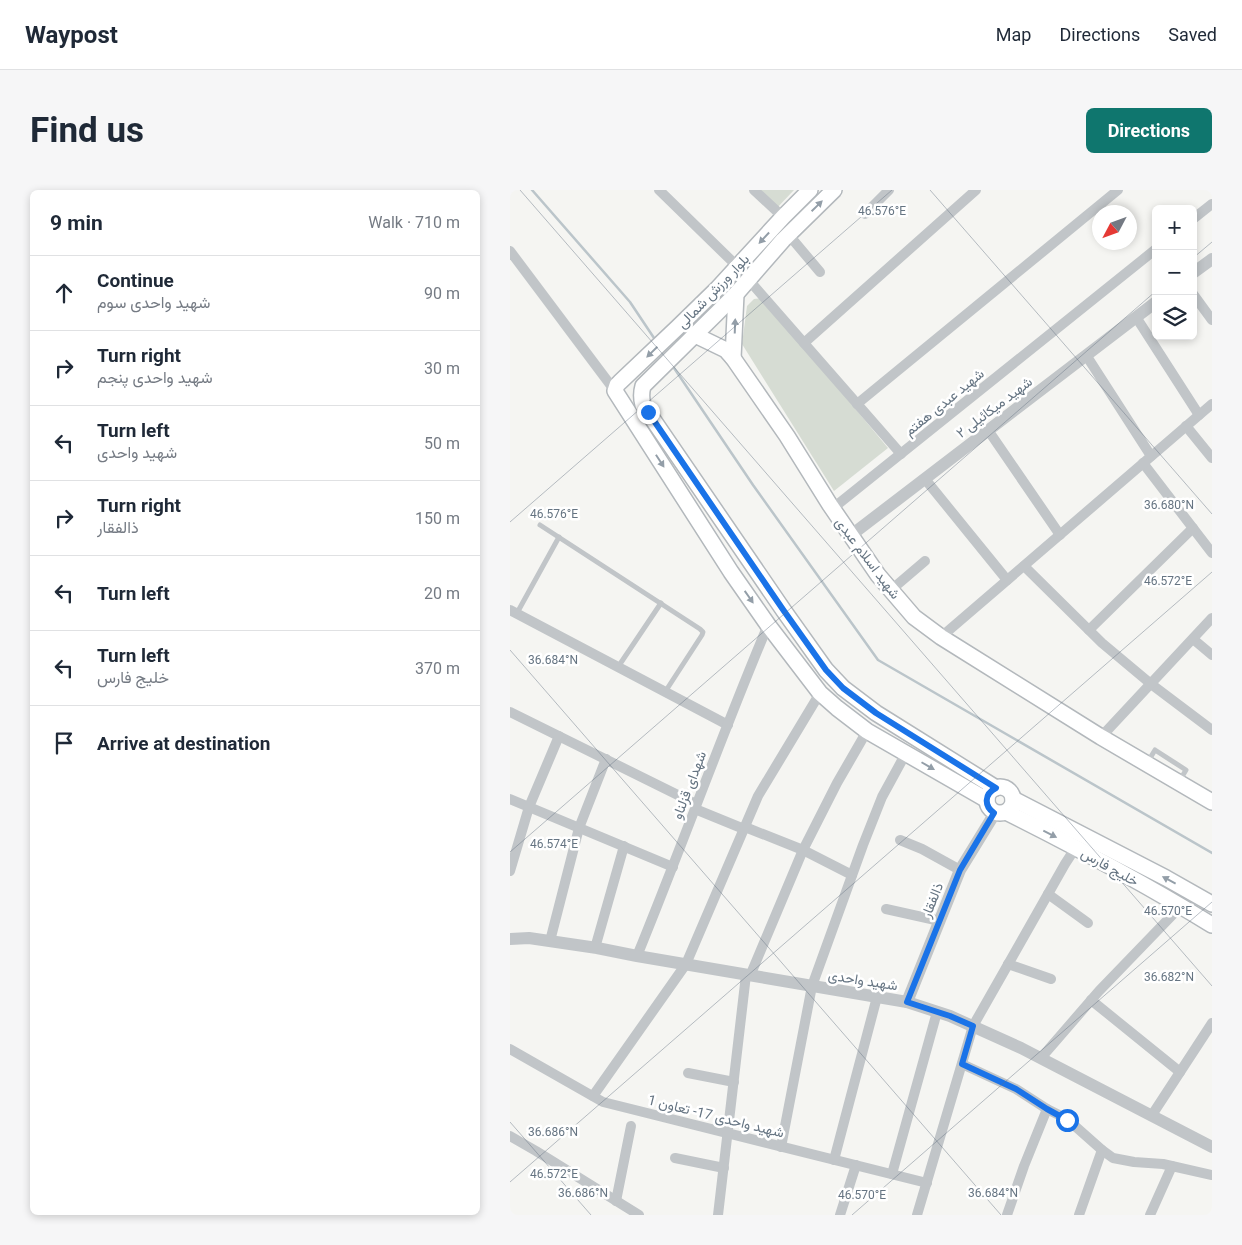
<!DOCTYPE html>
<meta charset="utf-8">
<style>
body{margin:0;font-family:Roboto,Vazirmatn,sans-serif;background:#f6f6f7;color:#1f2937}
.controls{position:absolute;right:15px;top:15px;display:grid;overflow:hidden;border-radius:8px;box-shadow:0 2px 8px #0003}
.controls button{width:45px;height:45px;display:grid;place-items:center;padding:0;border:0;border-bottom:1px solid #e0e1e3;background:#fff;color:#1f2937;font:25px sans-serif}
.compass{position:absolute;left:582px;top:15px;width:45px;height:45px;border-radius:50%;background:#fff;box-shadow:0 2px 8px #0003;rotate:229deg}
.stop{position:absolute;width:15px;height:15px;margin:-11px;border:4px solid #1a73e8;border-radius:50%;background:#fff}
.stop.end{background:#1a73e8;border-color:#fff;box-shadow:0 1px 5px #0008}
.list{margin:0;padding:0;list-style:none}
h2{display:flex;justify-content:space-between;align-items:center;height:65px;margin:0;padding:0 20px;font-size:21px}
h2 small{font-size:16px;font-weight:400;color:#747a83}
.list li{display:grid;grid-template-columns:32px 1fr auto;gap:15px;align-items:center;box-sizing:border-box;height:75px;padding:0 20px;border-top:1px solid #e0e1e3}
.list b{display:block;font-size:19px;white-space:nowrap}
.list p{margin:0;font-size:16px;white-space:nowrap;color:#747a83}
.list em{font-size:16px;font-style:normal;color:#747a83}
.icon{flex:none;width:28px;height:28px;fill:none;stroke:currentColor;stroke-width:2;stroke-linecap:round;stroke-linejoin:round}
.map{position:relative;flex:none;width:702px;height:1025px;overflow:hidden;border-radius:8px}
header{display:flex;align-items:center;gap:30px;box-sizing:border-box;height:70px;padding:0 25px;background:#fff;border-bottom:1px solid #e0e1e3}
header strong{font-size:24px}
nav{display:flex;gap:28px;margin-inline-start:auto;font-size:18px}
.intro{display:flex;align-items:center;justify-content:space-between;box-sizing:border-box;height:120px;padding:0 30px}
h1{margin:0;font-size:35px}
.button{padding:12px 22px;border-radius:8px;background:#0f766e;color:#fff;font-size:18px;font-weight:700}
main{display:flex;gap:30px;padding:0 30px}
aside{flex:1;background:#fff;border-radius:8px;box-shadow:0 2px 8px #0003}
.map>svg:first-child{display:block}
.green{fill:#d6dcd3}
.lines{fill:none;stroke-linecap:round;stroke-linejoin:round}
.stream{stroke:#bbc5ca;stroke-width:2.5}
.secondary-casing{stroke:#b3b8bc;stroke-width:18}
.service{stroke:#c1c5c8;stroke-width:5}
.minor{stroke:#c1c5c8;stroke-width:10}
.tertiary{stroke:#c1c5c8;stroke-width:12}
.secondary{stroke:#fff;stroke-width:15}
.oneway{fill:#939ea8}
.route{stroke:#1a73e8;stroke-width:6}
.ticks{fill:none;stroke:#657482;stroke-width:1;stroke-opacity:0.45}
.labels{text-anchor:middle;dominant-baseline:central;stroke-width:5;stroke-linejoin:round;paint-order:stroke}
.street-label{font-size:14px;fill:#657482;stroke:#fff}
.ticks-label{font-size:12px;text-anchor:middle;fill:#657482;stroke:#fff;stroke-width:5;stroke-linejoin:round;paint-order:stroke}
</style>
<header>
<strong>Waypost</strong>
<nav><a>Map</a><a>Directions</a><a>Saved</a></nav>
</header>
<div class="intro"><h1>Find us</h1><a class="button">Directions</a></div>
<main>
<aside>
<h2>9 min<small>Walk · 710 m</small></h2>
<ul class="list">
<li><svg class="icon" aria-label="ahead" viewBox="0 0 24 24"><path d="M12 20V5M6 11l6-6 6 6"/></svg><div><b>Continue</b><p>شهید واحدی سوم</p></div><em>90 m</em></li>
<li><svg class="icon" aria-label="right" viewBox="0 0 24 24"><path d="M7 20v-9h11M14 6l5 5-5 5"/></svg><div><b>Turn right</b><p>شهید واحدی پنجم</p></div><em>30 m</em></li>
<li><svg class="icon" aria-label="left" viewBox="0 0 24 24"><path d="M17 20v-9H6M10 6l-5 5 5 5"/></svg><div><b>Turn left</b><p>شهید واحدی</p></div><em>50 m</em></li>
<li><svg class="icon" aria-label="right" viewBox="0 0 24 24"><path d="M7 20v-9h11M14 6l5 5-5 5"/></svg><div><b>Turn right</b><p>ذالفقار</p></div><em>150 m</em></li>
<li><svg class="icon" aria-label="left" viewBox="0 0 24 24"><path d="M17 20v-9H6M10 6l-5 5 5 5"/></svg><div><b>Turn left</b></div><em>20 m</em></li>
<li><svg class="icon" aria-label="left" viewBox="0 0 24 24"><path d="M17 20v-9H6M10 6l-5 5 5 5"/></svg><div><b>Turn left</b><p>خلیج فارس</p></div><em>370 m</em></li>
<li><svg class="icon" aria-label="arrive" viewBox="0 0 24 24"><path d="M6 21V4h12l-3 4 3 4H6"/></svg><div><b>Arrive at destination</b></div></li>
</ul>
</aside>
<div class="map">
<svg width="702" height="1025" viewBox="0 0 702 1025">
<rect width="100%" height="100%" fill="#f5f5f2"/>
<!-- green -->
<g class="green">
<polygon points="247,0 284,0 266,19"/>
<polygon points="253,108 378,258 324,301 232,154 237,116 244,109"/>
</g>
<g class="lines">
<!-- stream -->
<g class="stream">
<polyline points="22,0 120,112 146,151"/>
<polyline points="162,175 243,295 368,470 702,663"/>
</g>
<defs>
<g id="secondary">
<polyline points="300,0 273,27 207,99 168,137 110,192 107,195 105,201 221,382 258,435 310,503 327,518 357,541 477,610"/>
<path d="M324,0l-51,50 -47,54 -20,20 -73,72c-2,7 -2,12 0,19l141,206 42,59 17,18 33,25 120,75"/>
<polyline points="185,145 216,160 223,168 277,246 320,315 368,385 404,427 431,447 591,547 702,612"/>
<polyline points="223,168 226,104"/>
<circle cx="490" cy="610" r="13"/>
<polyline points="503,609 656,688 702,714"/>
<path d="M496,622c70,35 139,72 206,113"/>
</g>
</defs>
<!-- secondary casing -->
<use href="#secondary" class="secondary-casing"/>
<!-- service -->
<g class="service">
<polyline points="30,335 190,439 193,442 192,445 155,502"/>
<polyline points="7,423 49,347"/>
<polyline points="108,477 151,413"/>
<polyline points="637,573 645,560 676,580 670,590"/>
</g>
<!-- minor -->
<g class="minor">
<polyline points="149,0 228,77"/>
<polyline points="244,0 273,27"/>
<polyline points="355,24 379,0"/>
<polyline points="683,29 702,14"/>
<polyline points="278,44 310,82"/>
<polyline points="0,61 105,201"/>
<polyline points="238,89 391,264"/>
<polyline points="683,104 702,130"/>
<polyline points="626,127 689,225"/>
<polyline points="294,153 466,0"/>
<polyline points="576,165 641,266"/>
<polyline points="347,214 608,0"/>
<polyline points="676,236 702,268"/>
<polyline points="478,240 550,345"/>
<polyline points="633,273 702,363"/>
<polyline points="415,289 497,390"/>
<polyline points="322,319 646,59"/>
<polyline points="514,376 592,453 641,494 702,540"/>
<polyline points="381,400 415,371"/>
<polyline points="0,420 218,535"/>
<polyline points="579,440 683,338"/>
<polyline points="431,447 702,214"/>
<polyline points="683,449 702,465"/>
<polyline points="0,522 186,614"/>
<polyline points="591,547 702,428"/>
<polyline points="0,609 163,677"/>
<polyline points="185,619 234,639"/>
<polyline points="235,637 293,660 342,685"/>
<polyline points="390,650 412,659 450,680"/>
<polyline points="0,681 19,617 49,546"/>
<polyline points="538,704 578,733"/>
<polyline points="376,719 430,731"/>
<polyline points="40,751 69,638 96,569"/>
<polyline points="85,758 114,656"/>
<path d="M127,766c45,-110 85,-222 131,-331"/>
<polyline points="498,774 541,789"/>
<polyline points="240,786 293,660 327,593 357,541"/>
<polyline points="581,810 670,882"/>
<polyline points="0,859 93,912 417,993"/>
<polyline points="531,868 589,801 671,716"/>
<polyline points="452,874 506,899 537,919 557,929 592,960 603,968 624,972 653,974 702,985"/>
<polyline points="178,883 224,892"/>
<polyline points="83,906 176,774 248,606 310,503"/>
<polyline points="642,925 702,833"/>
<polyline points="0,946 26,961 129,1025"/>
<polyline points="271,957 302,796 353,655 372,607 396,563"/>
<polyline points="165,968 214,978"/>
<polyline points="324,970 367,807"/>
<polyline points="382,984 427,822"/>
<polyline points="106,1011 121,936"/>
<polyline points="208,1025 236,785"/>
<polyline points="330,1025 346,975"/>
<polyline points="407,1025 463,836 555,674 566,657"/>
<polyline points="497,1025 514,976 537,919"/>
<polyline points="569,1025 592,960"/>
<polyline points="640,1025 662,976"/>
</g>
<!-- tertiary -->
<g class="tertiary">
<polyline points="683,83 702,69"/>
<polyline points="340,346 646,112"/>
<polyline points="0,749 19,748 87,758 127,766 397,812 440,826 511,858 702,957"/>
<polyline points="397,812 450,680 485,623"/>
</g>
<!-- secondary -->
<use href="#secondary" class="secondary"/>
</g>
<!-- one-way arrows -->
<defs><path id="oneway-solid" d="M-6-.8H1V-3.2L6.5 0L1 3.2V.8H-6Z" transform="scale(1.25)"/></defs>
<g class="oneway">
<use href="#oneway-solid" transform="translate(307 16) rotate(-44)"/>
<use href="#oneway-solid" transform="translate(254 48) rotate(133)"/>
<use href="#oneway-solid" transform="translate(225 136) rotate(-88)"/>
<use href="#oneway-solid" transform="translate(142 162) rotate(136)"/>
<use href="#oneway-solid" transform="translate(150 271) rotate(57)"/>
<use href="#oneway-solid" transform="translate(239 407) rotate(55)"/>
<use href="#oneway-solid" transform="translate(418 576) rotate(30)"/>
<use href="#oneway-solid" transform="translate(540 644) rotate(27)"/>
<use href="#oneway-solid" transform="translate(659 690) rotate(-152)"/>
</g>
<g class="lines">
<!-- route -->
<path class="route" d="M138,222l136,199 42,59 17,18 33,25 120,75c-12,6 -12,18 -2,25l-34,57 -53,132 43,14 23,10 -11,38 54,25 31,20 20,11"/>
</g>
<!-- ticks -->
<path class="ticks" d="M10,0l692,796M420,0l282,324M0,2l2,-2M683,68l19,-16M0,332l382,-332M0,460l491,565M0,662l646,-561M0,932l81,93M0,992l702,-610M342,1025l360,-313"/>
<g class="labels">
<!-- street labels -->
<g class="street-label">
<text transform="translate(203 101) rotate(-46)">بلوار ورزش شمالی</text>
<text transform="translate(434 212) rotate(-39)">شهید عبدی هفتم</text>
<text transform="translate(484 217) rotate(-37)">شهید میکائیلی ۲</text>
<text transform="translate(358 368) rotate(53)">شهید اسلام عبدی</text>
<text transform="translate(179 595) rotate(-69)">شهدای قزلناو</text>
<text transform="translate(600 677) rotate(29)">خلیج فارس</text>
<text transform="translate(422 710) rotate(-68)">ذالفقار</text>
<text transform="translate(353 790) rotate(9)">شهید واحدی</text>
<text transform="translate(206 926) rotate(14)">شهید واحدی 17- تعاون 1</text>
</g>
</g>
<g class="ticks-label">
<text x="372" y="25">46.576°E</text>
<text x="659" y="319">36.680°N</text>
<text x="44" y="328">46.576°E</text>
<text x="658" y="395">46.572°E</text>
<text x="43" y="474">36.684°N</text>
<text x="44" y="658">46.574°E</text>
<text x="658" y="725">46.570°E</text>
<text x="659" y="791">36.682°N</text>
<text x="43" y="946">36.686°N</text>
<text x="44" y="988">46.572°E</text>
<text x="73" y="1007">36.686°N</text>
<text x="483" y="1007">36.684°N</text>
<text x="352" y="1009">46.570°E</text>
</g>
</svg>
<div class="controls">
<button>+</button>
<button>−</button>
<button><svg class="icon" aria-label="layers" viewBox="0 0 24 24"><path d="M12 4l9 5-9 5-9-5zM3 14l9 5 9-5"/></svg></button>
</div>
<svg class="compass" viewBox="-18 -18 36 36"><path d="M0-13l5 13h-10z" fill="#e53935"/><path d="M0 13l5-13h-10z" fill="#747a83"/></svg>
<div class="stop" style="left:557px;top:930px"></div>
<div class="stop end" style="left:138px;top:222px"></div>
</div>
</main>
